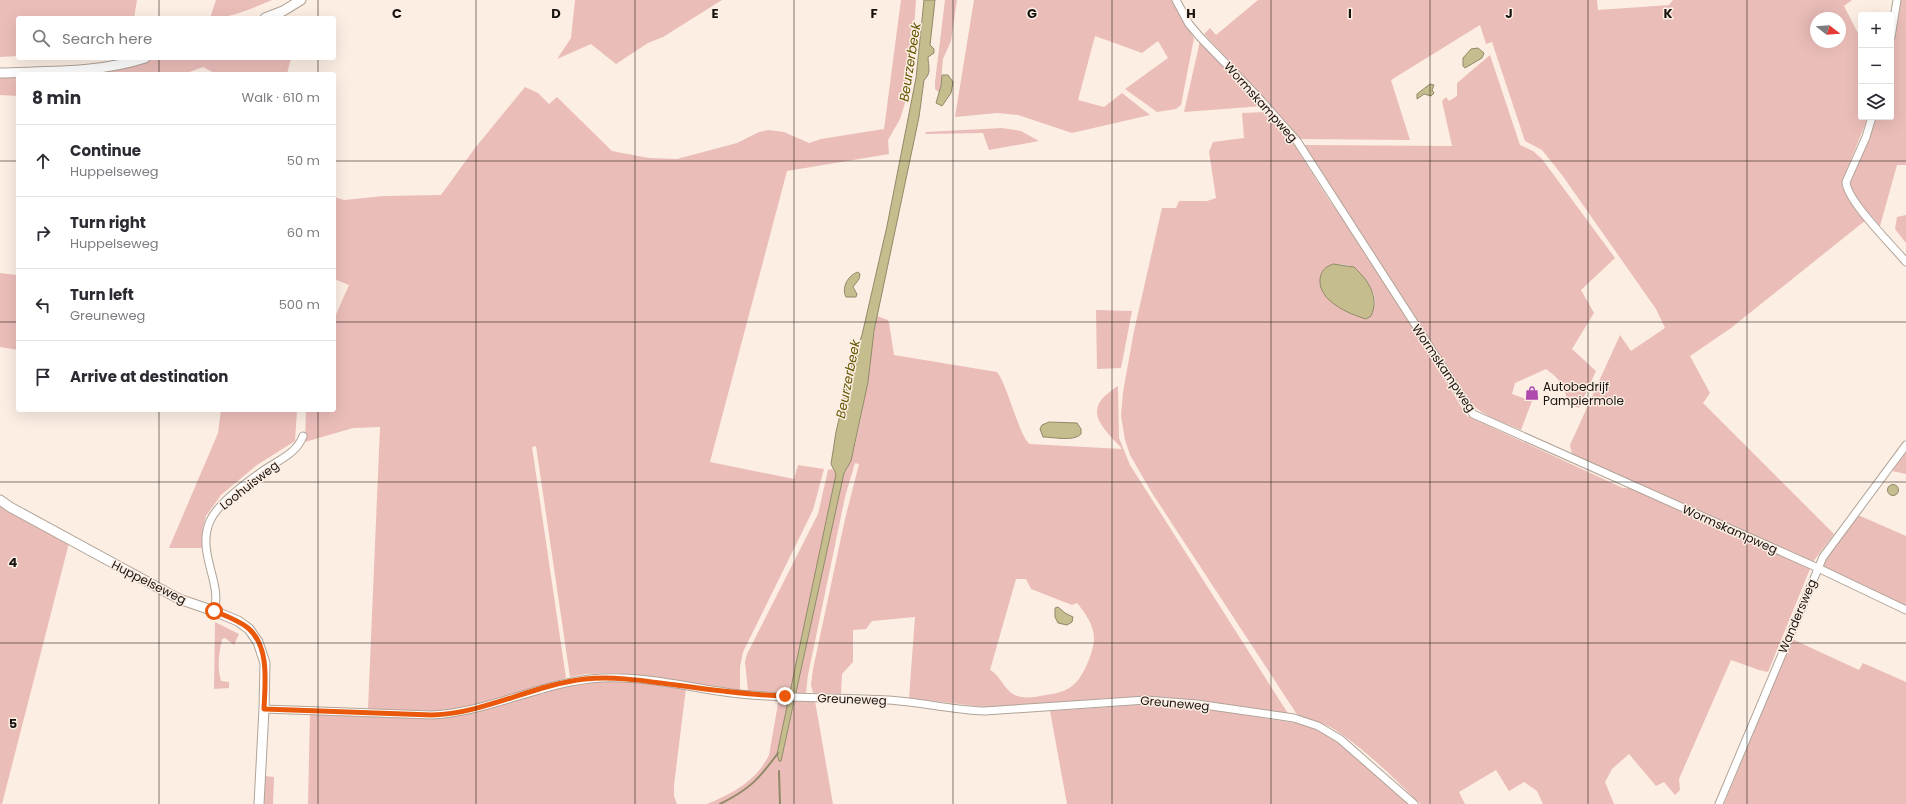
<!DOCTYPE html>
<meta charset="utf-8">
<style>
body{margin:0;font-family:Poppins,sans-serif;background:#f2f2f3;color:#2b2b33}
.controls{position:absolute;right:12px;top:12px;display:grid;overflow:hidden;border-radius:4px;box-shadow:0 4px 16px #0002}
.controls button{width:36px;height:36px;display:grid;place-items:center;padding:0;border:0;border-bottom:1px solid #e1e1e2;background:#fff;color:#2b2b33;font:20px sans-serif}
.compass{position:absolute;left:1810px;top:12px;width:36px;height:36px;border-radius:50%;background:#fff;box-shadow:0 4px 16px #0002;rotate:107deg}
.stop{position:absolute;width:12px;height:12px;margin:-9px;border:3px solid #ea580c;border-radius:50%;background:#fff}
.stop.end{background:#ea580c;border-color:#fff;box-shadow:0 1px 4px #0008}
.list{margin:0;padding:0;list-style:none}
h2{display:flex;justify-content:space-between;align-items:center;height:52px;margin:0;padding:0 16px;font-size:17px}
h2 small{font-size:13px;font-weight:400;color:#7c7c81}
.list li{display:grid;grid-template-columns:26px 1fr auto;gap:12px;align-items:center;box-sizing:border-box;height:72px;padding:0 16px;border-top:1px solid #e1e1e2}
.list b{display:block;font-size:15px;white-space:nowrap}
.list p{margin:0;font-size:13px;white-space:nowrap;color:#7c7c81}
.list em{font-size:13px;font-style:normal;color:#7c7c81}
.icon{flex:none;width:22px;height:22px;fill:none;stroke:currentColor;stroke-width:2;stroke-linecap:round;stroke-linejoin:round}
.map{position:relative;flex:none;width:1906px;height:804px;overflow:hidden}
.search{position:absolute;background:#fff;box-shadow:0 4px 16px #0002;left:16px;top:16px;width:320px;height:44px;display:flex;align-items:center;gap:10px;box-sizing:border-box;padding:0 14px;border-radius:4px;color:#7c7c81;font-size:15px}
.panel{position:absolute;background:#fff;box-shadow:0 4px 16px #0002;left:16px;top:72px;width:320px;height:340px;border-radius:4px}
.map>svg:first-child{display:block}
.green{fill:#ebbdb9;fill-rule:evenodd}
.water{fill:#c5bd8e;stroke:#918a68}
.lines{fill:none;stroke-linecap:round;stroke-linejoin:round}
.stream{stroke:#918a68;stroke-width:2}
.street-casing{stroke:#b0a398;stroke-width:9}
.secondary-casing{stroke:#b0a398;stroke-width:11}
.street{stroke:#fff;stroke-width:7}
.secondary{stroke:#fff;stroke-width:9}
.route{stroke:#ea580c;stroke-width:5}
.grid{fill:none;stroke:#18130f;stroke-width:1;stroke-opacity:0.55}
.labels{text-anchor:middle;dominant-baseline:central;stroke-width:3;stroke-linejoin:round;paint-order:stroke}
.street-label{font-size:12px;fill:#18130f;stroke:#fceee3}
.poi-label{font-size:12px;fill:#18130f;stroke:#fceee3;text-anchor:start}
.water-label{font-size:13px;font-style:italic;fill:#635702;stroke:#fceee3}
.grid-label{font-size:13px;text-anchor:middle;font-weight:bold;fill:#18130f;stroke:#fceee3;stroke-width:3;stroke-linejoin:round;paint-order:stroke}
</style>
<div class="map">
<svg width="1906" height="804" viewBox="0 0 1906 804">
<rect width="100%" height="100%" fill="#fceee3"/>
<!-- green -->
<g class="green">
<polygon points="0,0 137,0 134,18 18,18 18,56 0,57"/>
<path d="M216,0h56c-19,8 -41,18 -62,18z"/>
<polygon points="575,0 722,0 663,37 648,43 616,64 591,44 557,59 571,38"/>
<polygon points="901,0 916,0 912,57 905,103 900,119 888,140 889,154 787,171 710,462 794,479 798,465 824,469 813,510 743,652 740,667 740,690 616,673 586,674 570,677 536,446 532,447 566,678 470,707 438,711 368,709 380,427 353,428 305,442 306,410 334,410 334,319 349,285 334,279 334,197 344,200 384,196 441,195 475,148 525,87 538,93 549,104 557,97 612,151 622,153 649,158 677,159 737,143 759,132 768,130 784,132 809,143 821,139 884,129"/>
<polygon points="945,0 957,0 951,41 943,59 940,93 935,89 935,82"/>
<polygon points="974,0 1173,0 1194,38 1181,105 1176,109 1157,112 1125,89 1168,58 1158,41 1142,53 1095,36 1078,100 1104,107 1122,93 1150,115 1072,133 1018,115 997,113 955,117"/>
<path d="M1258,0h339l1,10 71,-5 4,-5h179l-8,6 17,33v78h7l-24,60 -2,10 24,33 -135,108 -41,28 20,37 -7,10 131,131 -21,28 -241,-108 -2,-9 50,-110 11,16 34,-23 -9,-19 -94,-134 -20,-25 -17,-9 -33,-99 -6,2 -6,-19 -89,55 19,60 -110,-1 -33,-38 -63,-67 6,-6 6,7zM1816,18h24v24h-24z"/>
<polygon points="1899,0 1906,0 1906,165 1897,165 1880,226 1855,197 1848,180 1874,117 1891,117 1891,49"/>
<polygon points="1200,41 1263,106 1184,112"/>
<path d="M1490,55l30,90 13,6 9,8 73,99 -34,32 13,23 -22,36 24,22 -17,37 -11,-5c-4,-17 -7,-23 -22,-34l-31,14 -3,11 20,7 -11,29c-18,-8 -42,-15 -54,-31l-163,-254 148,1 -10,-45 4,-4 3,4 8,-5v-13z"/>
<polygon points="158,58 291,58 287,74 216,74 203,67 184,74 74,74 117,70"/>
<polygon points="18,76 18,96 0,95 0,77"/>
<path d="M1266,112l26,29 37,59 29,39 109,177 156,72h7l180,81 -42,103 -9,-2 -28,-10 -52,119 1,11 -5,5 -11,-13 -8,4 -27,-32 -17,15 -7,13 9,22h-71l-6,-13 -13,-9 -15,9 -13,-21 -37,22 6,12h-45c-27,-27 -56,-56 -88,-76 -10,-6 -29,-7 -36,-15l-144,-220 -22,-38 -5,-15 -4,-24 2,-24 11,-61 28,-123h14l3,-7h28l9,-3 -7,-46 4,-10 31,-4 -2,-25zM1333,264l15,1 19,17 7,12 1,9 -4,13 -5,3 -9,-3z"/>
<polygon points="1002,128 1021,131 1039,141 989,150 983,133 925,134 926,132"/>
<polygon points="1906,215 1906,243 1895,229 1897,217"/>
<polygon points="0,273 17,275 18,273 18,350 0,347"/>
<polygon points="1096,310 1132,311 1121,368 1097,369"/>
<path d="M877,316l11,4 1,3 5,32 103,17c11,14 23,67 33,72l92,5c-12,-15 -39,-34 -16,-54 4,-3 8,-7 12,-9l1,52 11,27 159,250 -81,-13 -46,-5 -52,1 -107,9h-19l-75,-9 6,-81 -43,4 -6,8 -13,1v32l-11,12 -1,20 -28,-1 -2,-8 2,-16 32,-150 14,-55 -4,-1 -10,34 -37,178 -2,18h-10l48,-220c15,-13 28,-131 33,-157zM1016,579h10l5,10 41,16 5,-2c8,10 17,22 17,35 0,7 -3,17 -6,24 -10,23 -18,30 -43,33 -8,2 -16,3 -24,2 -17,-3 -18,-20 -31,-27z"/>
<polygon points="221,410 297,410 295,441 257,465 221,495 206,516 203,528 202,548 169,548 218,433"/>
<polygon points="1906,452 1906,474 1892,471"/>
<polygon points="832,469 836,474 790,693 748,691 745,662 747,654 818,514 828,470"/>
<polygon points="0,502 69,543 2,804 0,804"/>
<polygon points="1858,515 1906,536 1906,606 1821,567 1824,561"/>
<path d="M215,622l24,12 -5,11 -9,-7 -3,1c-3,14 -5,28 -1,42l8,1v6l-15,1z"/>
<polygon points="1792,639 1859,670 1863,663 1906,682 1906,804 1724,804"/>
<polygon points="599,677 686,688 674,785 674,796 677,804 308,804 310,713 449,716 460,715"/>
<path d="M779,698l10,1 -12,54 4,8 14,-61 20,1 18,103h-126c26,-11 49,-23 62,-49z"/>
<polygon points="1136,705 1193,707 1309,725 1335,738 1411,804 1067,804 1050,711"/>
<polygon points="265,776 274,777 273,804 264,804"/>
</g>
<!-- water -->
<g class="water">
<path d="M924,0h11l-5,45 4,4v4l-6,4c0,9 4,16 -4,23l-5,37 -45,214 -6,51 -17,79 -7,12 -63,288h-2l-2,-7 59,-280 -5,-10 5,-32 17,-73 9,-24 25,-109 29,-148z"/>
<polygon points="1478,48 1484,53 1482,58 1465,68 1463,66 1463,58 1471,49"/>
<polygon points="942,75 948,75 953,82 951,93 942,106 936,103 941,86"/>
<polygon points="1430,84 1434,85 1432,90 1434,93 1431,96 1424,94 1417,99 1417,94"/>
<path d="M1333,264l21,3c14,13 26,30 17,49l-5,3c-17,-5 -48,-18 -46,-40 1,-8 5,-12 13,-15z"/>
<path d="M858,272l2,2 -1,5 -6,8 4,7 -1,3h-10c-5,-9 2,-22 12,-25z"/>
<path d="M1049,422l28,1 4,6v5c-7,8 -28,3 -38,3l-3,-8 2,-4z"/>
<circle cx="1893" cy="490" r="5.5"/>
<polygon points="1058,607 1065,613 1073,617 1072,622 1067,625 1058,623 1055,617 1055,608"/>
</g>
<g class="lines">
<!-- stream -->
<g class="stream">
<polyline points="779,771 780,804"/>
<path d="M720,804c30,-15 39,-25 58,-51"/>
</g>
<defs>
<g id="street">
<polyline points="1176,0 1189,24 1200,37 1257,96 1297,141 1473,414 1818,568 1906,610"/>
<polyline points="1891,37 1897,0"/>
<path d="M1872,117l-6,20 -20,45c1,19 46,63 60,80"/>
<path d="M214,611c9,-28 -18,-58 -4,-90 7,-16 36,-38 50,-48 16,-12 36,-18 43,-37"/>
<path d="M264,709l168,6c59,-3 111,-34 170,-37 46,-2 93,11 138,16 49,5 99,3 148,6 33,2 64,10 97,11l161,-11 51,4 97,14 24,8 22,13 74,65"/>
<polyline points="1719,804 1823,557 1906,445"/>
</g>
<g id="secondary">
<polyline points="265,18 283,11 301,0"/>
<path d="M0,73c48,-2 99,0 145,-15"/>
<polyline points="0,500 10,507 179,599 214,611 238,621 249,629 258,642 265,663 264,709 259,804"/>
</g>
</defs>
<!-- street casing -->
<use href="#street" class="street-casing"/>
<!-- secondary casing -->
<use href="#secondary" class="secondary-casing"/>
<!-- street -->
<use href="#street" class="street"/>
<!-- secondary -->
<use href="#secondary" class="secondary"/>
</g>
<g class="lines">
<!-- route -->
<path class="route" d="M214,611c12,5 24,9 34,17 22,18 17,56 16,81l168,6c55,-2 100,-30 153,-36 31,-3 60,2 91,6 36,5 72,10 109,11"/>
</g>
<!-- grid -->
<path class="grid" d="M159,0v18M318,0v18M476,0v804M635,0v804M794,0v804M953,0v804M1112,0v804M1271,0v804M1430,0v804M1588,0v804M1747,0v804M159,58v16M318,58v16M0,161h18M334,161h1572M0,322h18M334,322h1572M159,410v394M318,410v394M0,482h1906M0,643h1906"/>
<!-- icons -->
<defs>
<symbol id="shop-bare" viewBox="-9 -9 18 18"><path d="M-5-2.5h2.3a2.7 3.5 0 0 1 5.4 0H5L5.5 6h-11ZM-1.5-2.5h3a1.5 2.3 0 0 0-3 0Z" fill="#af4aaf" stroke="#fceee3" stroke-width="2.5" paint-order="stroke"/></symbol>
</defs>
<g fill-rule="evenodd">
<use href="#shop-bare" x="1522" y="383" width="20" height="20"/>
</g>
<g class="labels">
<!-- street labels -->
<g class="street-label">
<text transform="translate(1261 102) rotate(48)">Wormskampweg</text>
<text transform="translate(1444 368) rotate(56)">Wormskampweg</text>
<text transform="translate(249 485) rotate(-38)">Loohuisweg</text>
<text transform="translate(1730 529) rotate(24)">Wormskampweg</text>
<text transform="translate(149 582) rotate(27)">Huppelseweg</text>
<text transform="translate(1797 616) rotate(-67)">Wandersweg</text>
<text transform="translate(852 699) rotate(2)">Greuneweg</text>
<text transform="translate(1175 703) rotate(5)">Greuneweg</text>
</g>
<!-- poi labels -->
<g class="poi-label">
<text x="1543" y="386">Autobedrijf<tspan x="1543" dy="14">Pampiermole</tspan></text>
</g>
<!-- water labels -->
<g class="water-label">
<text transform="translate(910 62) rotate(-81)">Beurzerbeek</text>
<text transform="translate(848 379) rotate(-79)">Beurzerbeek</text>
</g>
</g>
<g class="grid-label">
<text x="397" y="18">C</text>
<text x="556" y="18">D</text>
<text x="715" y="18">E</text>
<text x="874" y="18">F</text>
<text x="1032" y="18">G</text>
<text x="1191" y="18">H</text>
<text x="1350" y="18">I</text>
<text x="1509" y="18">J</text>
<text x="1668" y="18">K</text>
<text x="13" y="567">4</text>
<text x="13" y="728">5</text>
</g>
</svg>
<div class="controls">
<button>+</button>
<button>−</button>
<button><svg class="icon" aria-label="layers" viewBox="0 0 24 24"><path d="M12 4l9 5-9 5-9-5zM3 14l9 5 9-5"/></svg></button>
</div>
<svg class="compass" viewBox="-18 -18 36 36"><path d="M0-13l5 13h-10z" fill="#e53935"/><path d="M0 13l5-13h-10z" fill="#7c7c81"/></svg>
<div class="stop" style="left:214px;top:611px"></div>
<div class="stop end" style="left:785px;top:696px"></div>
<div class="search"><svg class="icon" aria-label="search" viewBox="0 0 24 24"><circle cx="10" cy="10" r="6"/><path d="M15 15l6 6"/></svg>Search here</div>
<section class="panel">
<h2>8 min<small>Walk · 610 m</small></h2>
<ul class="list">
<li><svg class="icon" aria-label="ahead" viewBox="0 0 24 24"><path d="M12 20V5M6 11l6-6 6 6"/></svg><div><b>Continue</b><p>Huppelseweg</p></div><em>50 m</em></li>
<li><svg class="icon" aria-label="right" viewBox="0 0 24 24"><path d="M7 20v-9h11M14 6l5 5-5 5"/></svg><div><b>Turn right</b><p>Huppelseweg</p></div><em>60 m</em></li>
<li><svg class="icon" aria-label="left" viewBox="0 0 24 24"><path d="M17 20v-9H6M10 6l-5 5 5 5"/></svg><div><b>Turn left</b><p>Greuneweg</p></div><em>500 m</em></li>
<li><svg class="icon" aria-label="arrive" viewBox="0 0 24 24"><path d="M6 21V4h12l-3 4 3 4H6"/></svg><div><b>Arrive at destination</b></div></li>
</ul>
</section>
</div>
